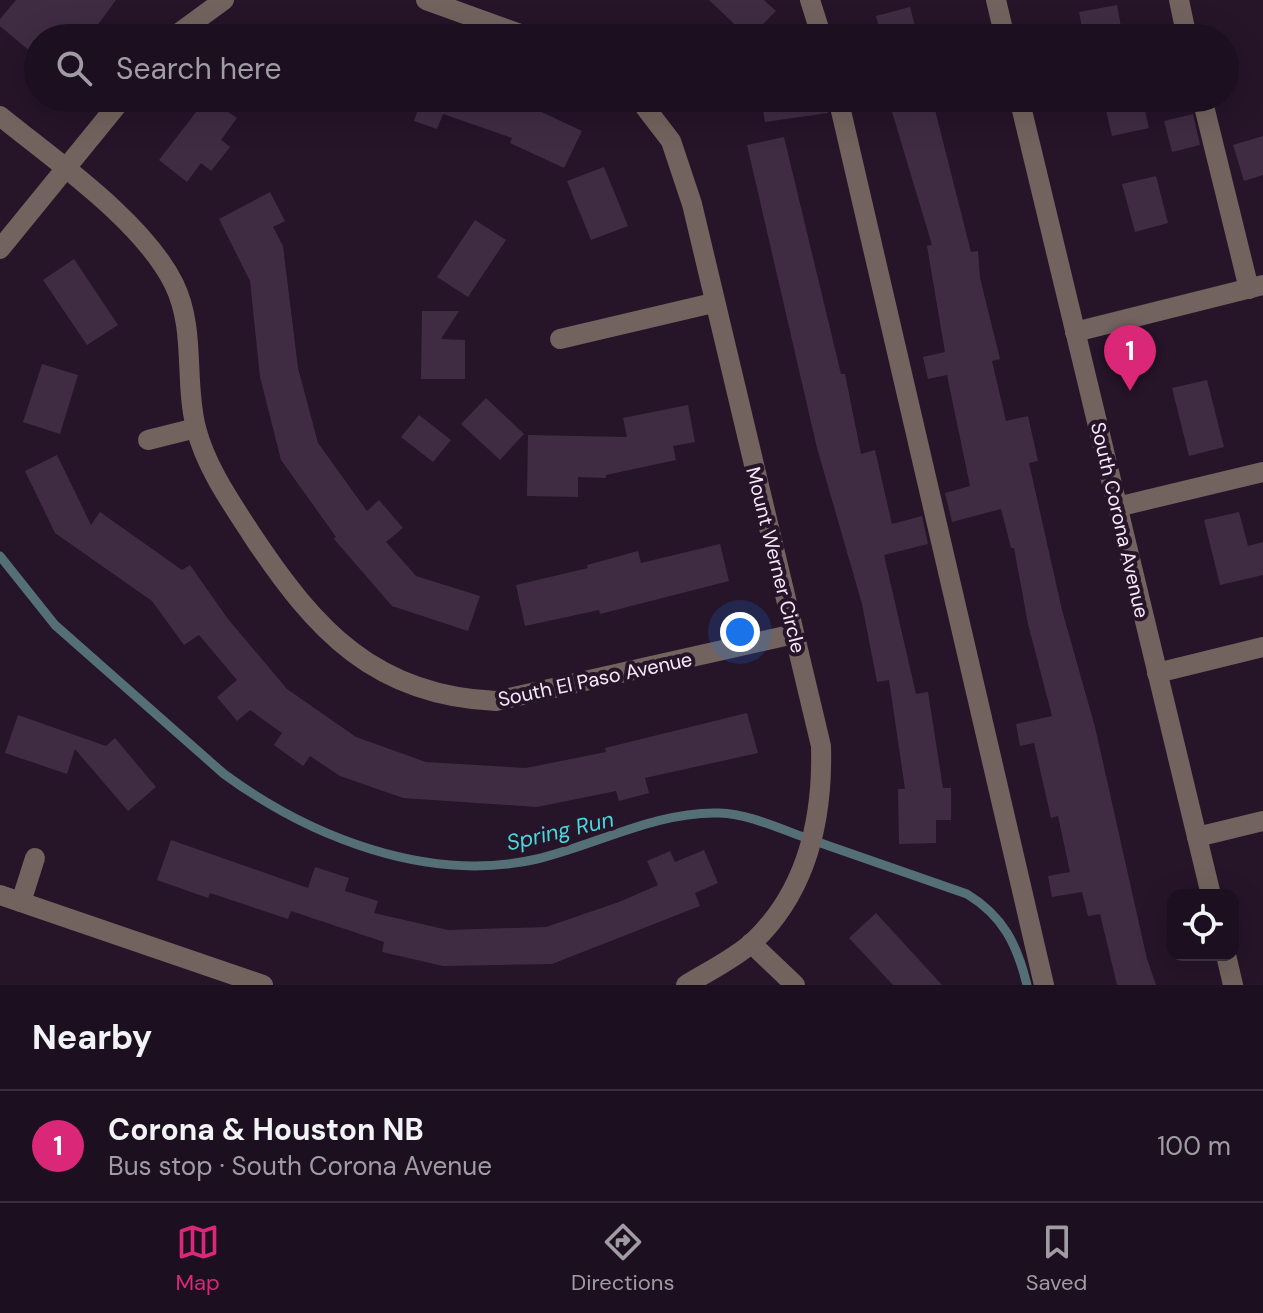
<!DOCTYPE html>
<meta charset="utf-8">
<style>
body{margin:0;font-family:"DM Sans",sans-serif;background:#251828;color:#f1f3f6}
.controls{position:absolute;right:24px;bottom:24px;display:grid;overflow:hidden;border-radius:16px;box-shadow:0 8px 32px #0002}
.controls button{width:72px;height:72px;display:grid;place-items:center;padding:0;border:0;border-bottom:2px solid #3a2f3d;background:#1c0f1f;color:#f1f3f6;font:40px sans-serif}
.you{position:absolute;left:740px;top:632px;width:28px;height:28px;margin:-20px;border:6px solid #fff;border-radius:50%;background:#1a73e8;box-shadow:0 0 0 12px #1a73e833}
.badge{display:grid;place-items:center;width:52px;height:52px;border-radius:50%;background:#db2777;color:#fff;font-size:26px;font-weight:700}
.pin{position:absolute;translate:-50% -66px;filter:drop-shadow(0 2px 4px #0008)}
.pin::after{content:'';position:absolute;top:42px;width:28px;height:24px;background:inherit;clip-path:polygon(0 0,100% 0,50% 100%)}
.list{margin:0;padding:0;list-style:none}
h2{display:flex;justify-content:space-between;align-items:center;height:104px;margin:0;padding:0 32px;font-size:34px}
h2 small{font-size:26px;font-weight:400;color:#a09ca4}
.list li{display:grid;grid-template-columns:52px 1fr auto;gap:24px;align-items:center;box-sizing:border-box;height:112px;padding:0 32px;border-top:2px solid #3a2f3d}
.list b{display:block;font-size:30px;white-space:nowrap}
.list p{margin:0;font-size:26px;white-space:nowrap;color:#a09ca4}
.list em{font-size:26px;font-style:normal;color:#a09ca4}
.icon{flex:none;width:44px;height:44px;fill:none;stroke:currentColor;stroke-width:2;stroke-linecap:round;stroke-linejoin:round}
.map{position:relative;flex:none;width:1263px;height:985px;overflow:hidden}
.search{position:absolute;background:#1c0f1f;box-shadow:0 8px 32px #0002;left:24px;right:24px;top:24px;height:88px;display:flex;align-items:center;gap:20px;box-sizing:border-box;padding:0 28px;border-radius:44px;color:#a09ca4;font-size:30px}
.sheet{height:216px;background:#1c0f1f}
nav{display:flex;justify-content:space-around;align-items:center;box-sizing:border-box;height:112px;border-top:2px solid #3a2f3d;background:#1c0f1f;font-size:22px;color:#a09ca4}
nav a{display:grid;justify-items:center;gap:4px}
nav .on{color:#db2777}
.map>svg:first-child{display:block}
.lines{fill:none;stroke-linecap:round;stroke-linejoin:round}
.stream{stroke:#547076;stroke-width:9}
.building{fill:#3f2c43}
.minor{stroke:#72635e;stroke-width:20}
.labels{text-anchor:middle;dominant-baseline:central;stroke-width:8;stroke-linejoin:round;paint-order:stroke}
.street-label{font-size:20px;fill:#f6eaf8;stroke:#261429}
.water-label{font-size:22px;font-style:italic;fill:#48d7db;stroke:#261429}
</style>
<div class="map">
<svg width="1263" height="985" viewBox="0 0 1263 985">
<rect width="100%" height="100%" fill="#261429"/>
<g class="lines">
<!-- stream -->
<path class="stream" d="M0,556l55,69 169,149c86,63 204,110 313,85 59,-14 120,-48 182,-46 32,1 63,17 93,27 52,18 103,36 155,54 36,22 50,50 60,91"/>
</g>
<!-- building -->
<g class="building">
<polygon points="16,0 116,0 88,38 38,38 38,58 0,26 0,19"/>
<polygon points="709,0 764,0 776,11 749,38"/>
<polygon points="1117,5 1123,38 1084,38 1079,12"/>
<polygon points="910,7 918,38 882,38 876,16"/>
<polygon points="207,98 237,118 221,140 230,147 211,171 201,163 187,182 159,160"/>
<polygon points="408,98 512,98 582,131 564,168 510,143 512,138 443,114 437,129 414,121 419,106 407,102"/>
<polygon points="761,98 825,98 828,113 765,122"/>
<polygon points="1103,98 1142,98 1149,128 1112,136"/>
<polygon points="933,102 971,252 978,251 980,278 1000,359 992,361 1006,421 1028,416 1038,461 1029,463 1062,610 1095,727 1147,959 1156,985 1117,985 1100,914 1088,916 1082,892 1052,897 1048,876 1070,872 1058,816 1051,818 1034,743 1020,746 1016,724 1052,716 1028,624 1014,548 1011,548 1001,509 952,522 945,493 970,486 947,375 928,379 923,357 945,352 927,246 932,245 892,112"/>
<polygon points="1193,114 1200,145 1172,152 1164,121"/>
<polygon points="1263,136 1263,175 1244,181 1233,145"/>
<polygon points="784,137 841,374 845,374 861,454 875,450 892,524 922,516 928,544 884,555 916,694 928,692 943,788 951,788 951,820 936,820 936,843 899,844 898,789 905,789 889,680 877,682 862,604 817,448 747,145"/>
<polygon points="604,167 628,226 591,240 567,181"/>
<polygon points="1156,176 1168,223 1135,232 1122,184"/>
<polygon points="270,192 285,221 273,227 283,246 298,368 318,443 367,511 379,500 403,528 386,542 416,576 480,596 468,631 392,606 334,539 336,537 281,460 260,377 250,281 219,219"/>
<polygon points="475,220 506,240 468,297 437,277"/>
<polygon points="74,259 118,325 87,345 43,280"/>
<polygon points="422,311 459,311 441,339 465,340 465,379 421,379"/>
<polygon points="42,364 78,375 60,434 23,422"/>
<polygon points="1207,380 1224,447 1189,456 1172,388"/>
<polygon points="486,398 524,434 500,460 461,424"/>
<polygon points="688,405 695,442 673,446 676,460 606,475 606,478 578,477 578,497 527,496 528,435 627,437 623,418"/>
<polygon points="419,415 451,440 433,462 401,437"/>
<polygon points="57,455 91,525 100,512 182,570 190,565 228,619 287,689 356,737 426,762 526,768 606,752 605,748 747,713 758,753 645,778 649,793 619,801 616,791 537,807 403,798 340,776 310,756 303,766 274,745 282,733 250,710 237,721 217,697 237,680 199,635 184,645 152,601 55,533 25,471"/>
<polygon points="1239,512 1248,546 1263,542 1263,575 1220,585 1204,520"/>
<polygon points="720,544 729,581 600,614 599,610 525,626 516,585 588,568 587,565 638,551 641,563"/>
<polygon points="18,715 106,746 115,738 156,787 128,811 75,749 67,774 5,753"/>
<polygon points="171,840 308,888 315,867 349,878 345,891 378,901 374,913 448,930 546,927 619,902 658,885 647,861 670,851 675,862 704,850 718,883 695,893 700,906 552,964 443,966 382,952 384,942 291,911 288,919 210,893 208,898 157,880"/>
<polygon points="876,913 942,985 893,985 849,938"/>
</g>
<g class="lines">
<!-- minor -->
<g class="minor">
<polyline points="426,0 531,38"/>
<polyline points="810,0 822,38"/>
<polyline points="996,0 1005,38"/>
<polyline points="1179,0 1187,38"/>
<polyline points="172,38 224,0"/>
<path d="M638,98l33,43 21,63 129,542c2,72 -13,144 -68,196 -19,17 -46,30 -67,43"/>
<polyline points="838,98 1044,985"/>
<polyline points="1019,98 1211,895"/>
<polyline points="1202,98 1249,289"/>
<path d="M0,116c54,44 143,105 174,168 22,45 10,96 22,144 10,39 34,73 56,107 63,95 123,161 244,166l298,-67"/>
<polyline points="0,249 123,98"/>
<polyline points="1075,332 1263,285"/>
<polyline points="560,339 713,303"/>
<polyline points="148,440 196,428"/>
<polyline points="1117,507 1263,472"/>
<polyline points="1157,673 1263,647"/>
<polyline points="1197,837 1263,821"/>
<polyline points="0,895 263,985"/>
<polyline points="21,902 35,858"/>
<polyline points="751,943 795,985"/>
<polyline points="1226,955 1233,985"/>
</g>
</g>
<g class="labels">
<!-- street labels -->
<g class="street-label">
<text transform="translate(1120 520) rotate(77)">South Corona Avenue</text>
<text transform="translate(776 560) rotate(76)">Mount Werner Circle</text>
<text transform="translate(595 679) rotate(-12)">South El Paso Avenue</text>
</g>
<!-- water labels -->
<g class="water-label">
<text transform="translate(560 831) rotate(-13)">Spring Run</text>
</g>
</g>
</svg>
<div class="controls">
<button><svg class="icon" aria-label="locate" viewBox="0 0 24 24"><circle cx="12" cy="12" r="6"/><path d="M12 2v4M12 18v4M2 12h4M18 12h4"/></svg></button>
</div>
<div class="you"></div>
<div class="pin badge" style="left:1130px;top:391px">1</div>
<div class="search"><svg class="icon" aria-label="search" viewBox="0 0 24 24"><circle cx="10" cy="10" r="6"/><path d="M15 15l6 6"/></svg>Search here</div>
</div>
<section class="sheet">
<h2>Nearby<small></small></h2>
<ul class="list">
<li><span class="badge">1</span><div><b>Corona &amp; Houston NB</b><p>Bus stop · South Corona Avenue</p></div><em>100 m</em></li>
</ul>
</section>
<nav>
<a class="on"><svg class="icon" aria-label="map" viewBox="0 0 24 24"><path d="M3 6l6-2 6 2 6-2v14l-6 2-6-2-6 2zM9 4v14M15 6v14"/></svg>Map</a>
<a><svg class="icon" aria-label="directions" viewBox="0 0 24 24"><path d="M12 3l9 9-9 9-9-9zM9 14v-3h6M13 9l2 2-2 2"/></svg>Directions</a>
<a><svg class="icon" aria-label="saved" viewBox="0 0 24 24"><path d="M7 4h10v16l-5-4-5 4z"/></svg>Saved</a>
</nav>
